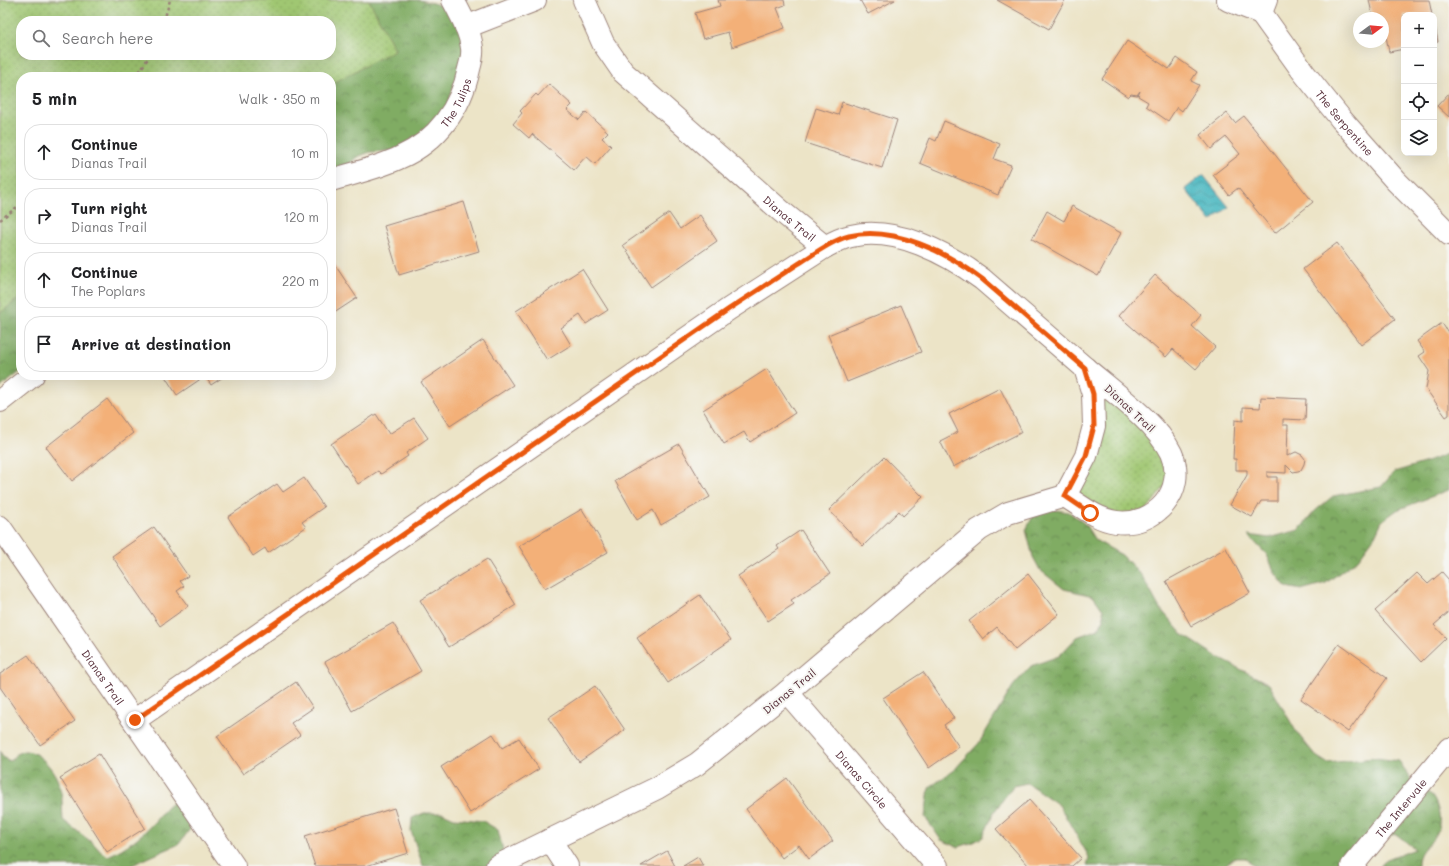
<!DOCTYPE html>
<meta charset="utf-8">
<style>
body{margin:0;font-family:Mali,sans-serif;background:#f2f2f2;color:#202124}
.controls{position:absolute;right:12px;top:12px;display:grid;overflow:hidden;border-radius:8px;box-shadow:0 4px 16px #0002}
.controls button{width:36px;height:36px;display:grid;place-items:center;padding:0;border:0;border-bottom:1px solid #e0e0e0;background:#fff;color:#202124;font:20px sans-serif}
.compass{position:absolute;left:1353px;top:12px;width:36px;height:36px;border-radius:50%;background:#fff;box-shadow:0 4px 16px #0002;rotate:74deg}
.stop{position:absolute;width:12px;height:12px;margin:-9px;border:3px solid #ea580c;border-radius:50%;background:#fff}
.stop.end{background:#ea580c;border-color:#fff;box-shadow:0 1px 4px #0008}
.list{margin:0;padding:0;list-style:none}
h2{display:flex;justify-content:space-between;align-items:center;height:52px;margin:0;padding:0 16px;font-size:17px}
h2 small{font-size:13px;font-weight:400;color:#757577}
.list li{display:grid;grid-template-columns:26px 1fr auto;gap:12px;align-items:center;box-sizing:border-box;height:56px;margin:0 8px 8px;padding:0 8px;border:1px solid #e0e0e0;border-radius:16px}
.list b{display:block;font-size:15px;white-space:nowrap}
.list p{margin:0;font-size:13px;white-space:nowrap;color:#757577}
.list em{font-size:13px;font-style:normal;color:#757577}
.icon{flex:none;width:22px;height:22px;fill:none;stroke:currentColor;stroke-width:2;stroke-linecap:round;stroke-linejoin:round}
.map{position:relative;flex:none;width:1449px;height:866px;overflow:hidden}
.search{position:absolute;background:#fff;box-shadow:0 4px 16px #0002;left:16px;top:16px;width:320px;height:44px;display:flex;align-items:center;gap:10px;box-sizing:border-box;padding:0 14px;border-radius:16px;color:#757577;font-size:15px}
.panel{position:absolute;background:#fff;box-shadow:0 4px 16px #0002;left:16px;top:72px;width:320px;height:308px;border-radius:16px}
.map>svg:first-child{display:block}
.forest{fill:url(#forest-crowns);stroke:#656648;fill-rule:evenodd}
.park{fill:url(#park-dots);stroke:#75734e;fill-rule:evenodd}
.water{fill:url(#water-waves);stroke:#4a6c76}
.building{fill:#f3b078}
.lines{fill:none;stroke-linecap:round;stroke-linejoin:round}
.minor-casing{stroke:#9b8279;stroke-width:24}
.path{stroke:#9b8279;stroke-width:2.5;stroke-dasharray:3 3;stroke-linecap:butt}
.minor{stroke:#fff;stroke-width:22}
.route{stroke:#ea580c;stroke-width:5}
.labels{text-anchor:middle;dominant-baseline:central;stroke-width:4;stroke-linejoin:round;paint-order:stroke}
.street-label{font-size:11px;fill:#4a1f2b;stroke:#f6f6f2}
</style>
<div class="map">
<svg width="1449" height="866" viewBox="0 0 1449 866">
<defs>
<pattern id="forest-crowns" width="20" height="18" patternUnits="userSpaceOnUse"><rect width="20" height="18" fill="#80ac64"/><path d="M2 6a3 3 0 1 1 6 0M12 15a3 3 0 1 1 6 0" fill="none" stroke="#6b8b53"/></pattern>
<pattern id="park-dots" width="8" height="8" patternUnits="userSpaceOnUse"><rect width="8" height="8" fill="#a0c772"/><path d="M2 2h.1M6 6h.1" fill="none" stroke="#8baa63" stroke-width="1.8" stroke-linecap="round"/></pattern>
<pattern id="water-waves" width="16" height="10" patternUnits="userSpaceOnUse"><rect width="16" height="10" fill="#4ab8c1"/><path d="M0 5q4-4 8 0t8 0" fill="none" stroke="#40959d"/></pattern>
</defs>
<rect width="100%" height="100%" fill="#f6f6f2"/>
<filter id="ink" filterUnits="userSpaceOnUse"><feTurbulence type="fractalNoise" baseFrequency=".025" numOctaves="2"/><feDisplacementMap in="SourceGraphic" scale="8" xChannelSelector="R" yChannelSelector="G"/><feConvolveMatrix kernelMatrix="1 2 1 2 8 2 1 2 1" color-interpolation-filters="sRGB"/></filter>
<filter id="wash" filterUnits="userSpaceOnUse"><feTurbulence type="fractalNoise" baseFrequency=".012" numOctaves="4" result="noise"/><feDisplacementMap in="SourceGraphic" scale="16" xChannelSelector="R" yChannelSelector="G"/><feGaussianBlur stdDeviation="0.9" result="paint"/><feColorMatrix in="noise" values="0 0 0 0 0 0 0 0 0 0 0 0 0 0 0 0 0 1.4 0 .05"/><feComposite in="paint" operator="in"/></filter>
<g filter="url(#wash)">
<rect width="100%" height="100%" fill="#ece4c7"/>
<!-- forest -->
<g class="forest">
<path d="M0,0h419c35,6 35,16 49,45l-27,78 -49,28 -22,1 -13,5 -12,11 -14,7v-98h-310v294l-21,17zM21,21h310v34h-310z"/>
<polygon points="1449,452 1449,490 1397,510 1382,521 1375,536 1358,559 1326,583 1301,590 1286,587 1275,573 1267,555 1248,535 1269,538 1299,530 1315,511 1333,496 1381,487 1394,472 1427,462 1447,454"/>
<path d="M1049,509l20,3 16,12 10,16 27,15 20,21 17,31 23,27 37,24 50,26 28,49 19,23 11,7 48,-5 24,3c6,8 11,19 18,26 4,3 10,4 13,7 10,11 13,32 4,44 -8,9 -17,14 -16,28h-39l8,-6 28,-11 -19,-15 -22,5 -26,27h-93l-10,-8h-11l-10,8h-137l2,-9 -30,-52 -32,-22 -14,3 -19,26 -11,25 -9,5 -16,5 -17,-7 -16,-23 4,-29 26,-19 24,-26 34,-57 18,-20 28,-10 18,-19 21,-8 6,-9 -1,-10 -10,-14 -29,-7 -24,-19 -7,-13 -7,-27 8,-16z"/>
<path d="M0,751l3,6 7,4c4,-5 9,-10 15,-10 16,0 33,24 35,37 3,10 2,21 3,32l31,24 7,8 7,4c18,-8 35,-21 48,-36 7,-8 10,-14 20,-19l17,24 -14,19 -49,22h-130z"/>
<polygon points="424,813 443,813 454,818 483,821 498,830 503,850 498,866 423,866 411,831 412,818"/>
</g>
<!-- park -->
<g class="park">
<path d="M0,0h369l26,50 -64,34v-7h-310v220l-21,16zM21,21h310v34h-310z"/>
<polygon points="1085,368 1149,423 1176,472 1138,521 1065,496 1086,456"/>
</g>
<!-- water -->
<polygon class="water" points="1203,175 1229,207 1211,221 1185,189"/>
<g id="blocks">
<!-- building -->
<g class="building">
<polygon points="718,0 784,0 785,5 777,8 785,28 732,47 728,32 703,39 695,13 720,6"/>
<polygon points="860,0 895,0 868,14"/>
<polygon points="997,0 1065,0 1049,29"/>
<polygon points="1369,0 1429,0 1432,15 1404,15 1404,49 1389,52 1385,31 1383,31 1383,18 1373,18"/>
<polygon points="1435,26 1438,42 1434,43 1434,27"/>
<polygon points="1127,41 1169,69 1177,58 1197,72 1191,81 1199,85 1182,111 1177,107 1168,121 1146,106 1148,102 1138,96 1140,91 1137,95 1131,94 1128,97 1102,79"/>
<polygon points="549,84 572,105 567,110 579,120 586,112 608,132 602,138 611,146 595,164 586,156 574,170 532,134 529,138 513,124 522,113 520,111 536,94 538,96"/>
<polygon points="1449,93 1449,117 1437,106"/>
<polygon points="842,102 897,120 882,168 805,143 816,108 838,115"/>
<polygon points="1227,113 1235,123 1244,116 1313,202 1275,233 1238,188 1229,195 1213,175 1240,154 1226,137 1211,149 1200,135"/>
<polygon points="944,121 1000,144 994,159 1011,165 998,195 920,163 930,138 936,141"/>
<polygon points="464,202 479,251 399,275 384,226"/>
<polygon points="1072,206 1121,233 1098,276 1032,239 1047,211 1064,221"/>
<polygon points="669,213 680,229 700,215 717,241 651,287 623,245"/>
<polygon points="1337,243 1395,319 1361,345 1303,269"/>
<polygon points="331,259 357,298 331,315"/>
<polygon points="582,269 608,310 586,324 580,315 561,328 571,345 547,360 516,311"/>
<polygon points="1155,275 1201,315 1192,326 1215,347 1196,369 1173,349 1166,357 1119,316"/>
<polygon points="901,305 921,352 847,382 828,335"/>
<polygon points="1442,323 1449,334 1449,415 1446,417 1426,389 1429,371 1419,356 1425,352 1417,341"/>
<polygon points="483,340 513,385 450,426 421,382"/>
<polygon points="767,369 795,413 750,442 744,432 724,444 703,410"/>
<polygon points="164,375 226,375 211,385 205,376 177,395"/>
<polygon points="1000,388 1022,432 953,467 940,441 958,432 949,414"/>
<polygon points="1261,397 1306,399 1305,420 1283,419 1283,425 1288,425 1287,456 1296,452 1302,455 1305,459 1304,464 1301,470 1298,471 1293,472 1286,465 1286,473 1267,472 1267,477 1277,477 1277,501 1261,501 1252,517 1230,505 1247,475 1247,470 1236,470 1236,459 1233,459 1235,420 1243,421 1243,407 1260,408"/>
<polygon points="107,399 133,433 72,481 46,447"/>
<polygon points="376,414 389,434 414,418 428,438 406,453 408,456 381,474 378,471 358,484 331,444"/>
<polygon points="679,444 710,497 661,525 653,510 637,520 615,481"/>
<polygon points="884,457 923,497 903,516 899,511 863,546 829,510"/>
<polygon points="304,478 324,507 302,522 306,527 268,553 265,548 253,556 228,517 277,484 283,492"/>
<polygon points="582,509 608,552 545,589 519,546"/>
<polygon points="154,527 188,576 180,581 184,586 177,591 188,606 160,626 112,556"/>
<polygon points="801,530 830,574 791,600 794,604 768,621 738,576 779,549 777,546"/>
<polygon points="1226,548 1250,593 1191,626 1166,581"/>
<polygon points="487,559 516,605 449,647 420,600"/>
<polygon points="1442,572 1449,580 1449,612 1434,625 1446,638 1421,662 1375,611 1417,573 1428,584"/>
<polygon points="1028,574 1059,614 1015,650 997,627 983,639 969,621"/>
<polygon points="700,595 731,640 668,683 637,638"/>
<polygon points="393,623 421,671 352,711 325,662"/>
<polygon points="1339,644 1387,678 1348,732 1301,699"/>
<polygon points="28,655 75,721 40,745 0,687 0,674"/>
<polygon points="923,672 954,718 944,725 959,747 929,768 883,698"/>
<polygon points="296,682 313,708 291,723 300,735 243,774 217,736"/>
<polygon points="595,686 625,730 579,762 548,718"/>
<polygon points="493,734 502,748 519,738 539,769 470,813 441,767"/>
<polygon points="99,754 145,828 107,852 60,778"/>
<polygon points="787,778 833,841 809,859 799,845 782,858 746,809"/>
<polygon points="1029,800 1081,858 1072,866 1029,866 996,829"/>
<polygon points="394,808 408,853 366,866 315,866 305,836"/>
<polygon points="667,851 675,866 641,866"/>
<polygon points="698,857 703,866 683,866"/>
</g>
</g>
</g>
<g filter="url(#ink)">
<use href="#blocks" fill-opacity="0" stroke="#9b8279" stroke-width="1"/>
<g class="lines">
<defs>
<g id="minor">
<path id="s1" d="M584,0l19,43 20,29 158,139 44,36"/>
<polyline points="1228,0 1261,13"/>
<path id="s2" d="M1266,0l-5,13 43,60 37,46 55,62 53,53"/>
<polyline points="466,27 535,0"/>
<path id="s3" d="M331,180c23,-7 48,-12 70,-23 36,-16 60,-49 68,-88 2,-7 4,-14 3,-21 -2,-17 -11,-33 -19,-48"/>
<polyline points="0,401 33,375"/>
<path d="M1065,496c16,10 31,23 51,26 39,5 72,-31 55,-69 -15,-31 -59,-62 -86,-85"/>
<path id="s4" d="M0,527l234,339"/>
<path id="s5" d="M787,692l150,174"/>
<path d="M135,720l594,-411 96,-62c9,-5 17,-9 26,-11 45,-10 96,17 131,43l103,89 8,26 1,32 -8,30 -21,40 -57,17 -29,17 -192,162 -90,72 -40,24 -160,78"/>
<polyline points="550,840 567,866"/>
<path id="s6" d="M1352,866l97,-117"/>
</g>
</defs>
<!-- minor casing -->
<use href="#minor" class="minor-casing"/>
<!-- path -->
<g class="path">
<polyline points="164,21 170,0"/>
<polyline points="136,77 150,55"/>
<polyline points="0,220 21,204"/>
</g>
<!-- minor -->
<use href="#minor" class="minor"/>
</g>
</g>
<g class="lines" filter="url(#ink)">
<!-- route -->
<path class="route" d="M135,720l594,-411c23,-15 46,-30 69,-45 16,-10 33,-23 51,-28 44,-11 99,17 133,43l103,89 8,26 1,32 -8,30 -21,40 25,17"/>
</g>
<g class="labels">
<!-- street labels -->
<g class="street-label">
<text stroke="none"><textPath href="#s3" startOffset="153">The Tulips</textPath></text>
<text stroke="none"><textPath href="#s2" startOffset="152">The Serpentine</textPath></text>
<text stroke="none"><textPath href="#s1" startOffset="304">Dianas Trail</textPath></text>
<text transform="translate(1130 408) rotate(43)">Dianas Trail</text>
<text stroke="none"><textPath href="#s4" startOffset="182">Dianas Trail</textPath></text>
<text transform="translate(789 691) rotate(-39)">Dianas Trail</text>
<text stroke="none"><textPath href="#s5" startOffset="115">Dianas Circle</textPath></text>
<text stroke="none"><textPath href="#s6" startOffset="76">The Intervale</textPath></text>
</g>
</g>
</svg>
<div class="controls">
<button>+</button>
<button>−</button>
<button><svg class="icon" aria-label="locate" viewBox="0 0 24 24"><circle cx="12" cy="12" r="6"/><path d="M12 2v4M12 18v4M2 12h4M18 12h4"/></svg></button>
<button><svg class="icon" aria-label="layers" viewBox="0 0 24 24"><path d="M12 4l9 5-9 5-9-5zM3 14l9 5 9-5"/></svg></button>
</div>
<svg class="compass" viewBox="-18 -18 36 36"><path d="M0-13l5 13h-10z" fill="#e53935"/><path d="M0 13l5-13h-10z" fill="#757577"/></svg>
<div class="stop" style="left:1090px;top:513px"></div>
<div class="stop end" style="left:135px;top:720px"></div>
<div class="search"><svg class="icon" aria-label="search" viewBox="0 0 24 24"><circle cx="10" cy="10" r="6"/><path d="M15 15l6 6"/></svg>Search here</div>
<section class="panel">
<h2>5 min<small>Walk · 350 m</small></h2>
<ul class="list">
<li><svg class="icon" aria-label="ahead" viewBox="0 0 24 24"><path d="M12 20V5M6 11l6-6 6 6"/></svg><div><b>Continue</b><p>Dianas Trail</p></div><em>10 m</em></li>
<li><svg class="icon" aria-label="right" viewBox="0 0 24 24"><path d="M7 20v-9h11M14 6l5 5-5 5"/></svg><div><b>Turn right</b><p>Dianas Trail</p></div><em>120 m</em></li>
<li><svg class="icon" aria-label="ahead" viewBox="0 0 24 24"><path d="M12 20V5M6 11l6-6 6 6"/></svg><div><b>Continue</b><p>The Poplars</p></div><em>220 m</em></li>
<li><svg class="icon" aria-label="arrive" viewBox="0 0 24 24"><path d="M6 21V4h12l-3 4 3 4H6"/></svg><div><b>Arrive at destination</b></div></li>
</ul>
</section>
</div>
